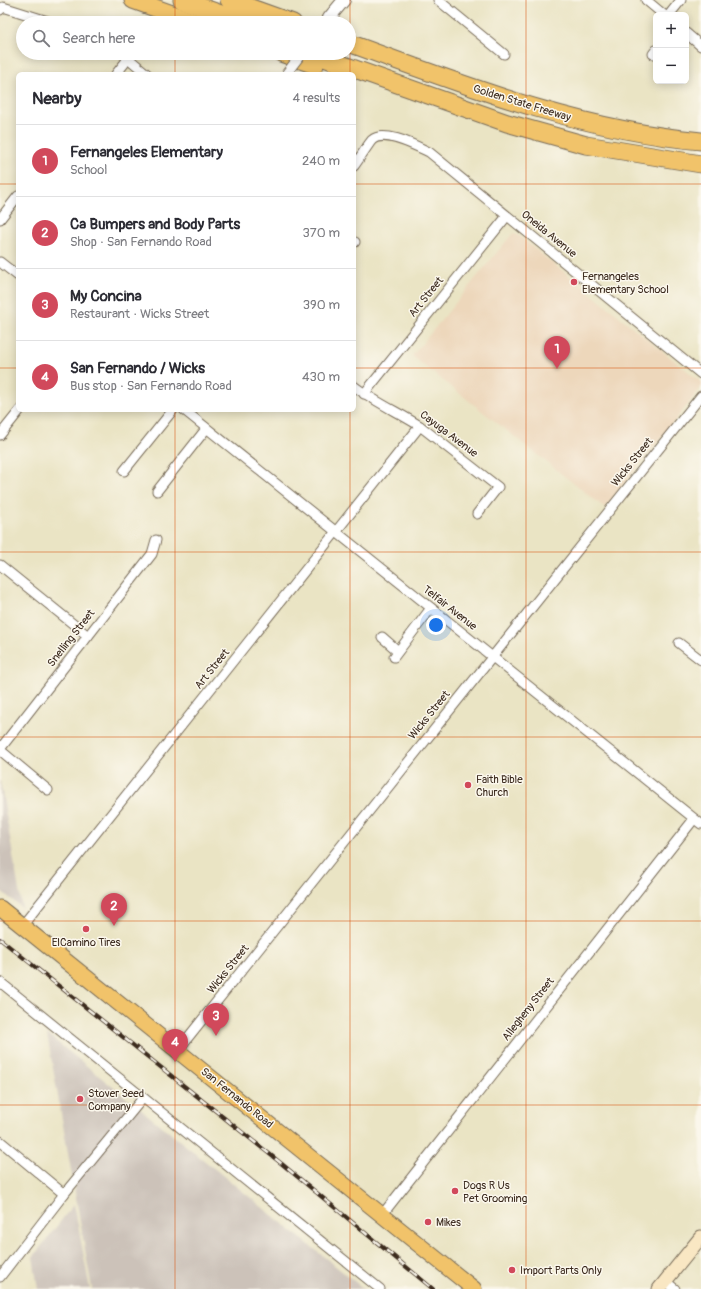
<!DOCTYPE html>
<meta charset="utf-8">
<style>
body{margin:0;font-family:Pangolin,sans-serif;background:#f2f2f3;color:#2b2b33}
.controls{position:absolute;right:12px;top:12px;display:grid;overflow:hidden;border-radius:6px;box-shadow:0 2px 10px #0003}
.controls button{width:36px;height:36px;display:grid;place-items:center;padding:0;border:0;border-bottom:1px solid #e1e1e2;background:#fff;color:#2b2b33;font:20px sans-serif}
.you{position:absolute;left:436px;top:625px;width:14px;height:14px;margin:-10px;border:3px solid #fff;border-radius:50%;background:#1a73e8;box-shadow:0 0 0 6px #1a73e833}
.badge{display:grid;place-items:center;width:26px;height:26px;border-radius:50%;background:#d1495b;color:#fff;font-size:13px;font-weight:700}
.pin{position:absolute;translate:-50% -33px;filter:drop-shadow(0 1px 2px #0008)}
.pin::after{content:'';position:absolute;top:21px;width:14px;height:12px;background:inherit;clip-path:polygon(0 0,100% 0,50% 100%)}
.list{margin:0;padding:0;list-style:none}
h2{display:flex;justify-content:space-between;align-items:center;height:52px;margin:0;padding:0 16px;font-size:17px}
h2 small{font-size:13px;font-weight:400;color:#7c7c81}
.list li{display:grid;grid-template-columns:26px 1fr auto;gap:12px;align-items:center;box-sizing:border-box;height:72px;padding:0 16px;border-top:1px solid #e1e1e2}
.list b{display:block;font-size:15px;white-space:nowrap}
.list p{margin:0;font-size:13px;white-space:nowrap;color:#7c7c81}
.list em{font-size:13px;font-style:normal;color:#7c7c81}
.icon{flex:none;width:22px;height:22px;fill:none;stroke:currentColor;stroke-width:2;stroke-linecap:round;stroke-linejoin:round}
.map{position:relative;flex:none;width:701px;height:1289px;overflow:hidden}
.search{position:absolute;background:#fff;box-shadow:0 2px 10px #0003;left:16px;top:16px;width:340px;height:44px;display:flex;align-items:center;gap:10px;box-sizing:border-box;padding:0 14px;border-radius:22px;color:#7c7c81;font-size:15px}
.panel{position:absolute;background:#fff;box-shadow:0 2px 10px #0003;left:16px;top:72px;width:340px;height:340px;border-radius:6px}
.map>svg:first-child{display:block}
.built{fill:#edd7bb}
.industrial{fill:#ccc2b9}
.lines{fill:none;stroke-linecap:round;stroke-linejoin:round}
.minor-casing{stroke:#786b58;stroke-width:11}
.tertiary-casing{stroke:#786b58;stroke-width:14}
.secondary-casing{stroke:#786b58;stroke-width:15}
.primary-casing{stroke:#786b58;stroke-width:17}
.motorway-casing{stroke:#786b58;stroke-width:19}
.minor{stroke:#fff;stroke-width:9}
.tertiary{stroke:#fff;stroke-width:12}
.secondary{stroke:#f9e7c3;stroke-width:13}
.primary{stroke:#f1c36a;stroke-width:15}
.motorway{stroke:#f1c36a;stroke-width:17}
.rail-casing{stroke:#3b2a1e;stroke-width:4}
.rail{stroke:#fbf7ec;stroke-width:2.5;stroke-dasharray:8;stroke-linecap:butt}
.minor-bridge-casing{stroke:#786b58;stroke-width:11;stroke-linecap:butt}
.minor-bridge{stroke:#fff;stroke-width:9}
.grid{fill:none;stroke:#d7540e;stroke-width:1;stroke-opacity:0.55}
.poi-dot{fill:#d1495b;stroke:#fbf7ec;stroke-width:1.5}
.labels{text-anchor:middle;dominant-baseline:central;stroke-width:3;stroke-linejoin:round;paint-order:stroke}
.street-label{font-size:11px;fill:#3b2a1e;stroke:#fbf7ec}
.poi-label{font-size:11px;fill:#3b2a1e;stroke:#fbf7ec;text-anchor:start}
</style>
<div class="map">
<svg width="701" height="1289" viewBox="0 0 701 1289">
<rect width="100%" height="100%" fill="#fbf7ec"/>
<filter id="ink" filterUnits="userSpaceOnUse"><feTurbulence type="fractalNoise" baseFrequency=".025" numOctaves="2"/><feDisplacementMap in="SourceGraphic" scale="8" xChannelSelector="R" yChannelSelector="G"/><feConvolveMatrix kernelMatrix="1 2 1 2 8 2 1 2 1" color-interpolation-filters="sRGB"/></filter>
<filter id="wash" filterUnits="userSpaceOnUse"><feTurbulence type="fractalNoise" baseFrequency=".012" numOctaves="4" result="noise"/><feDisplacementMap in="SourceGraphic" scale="16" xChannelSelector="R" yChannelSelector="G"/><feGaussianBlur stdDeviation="0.9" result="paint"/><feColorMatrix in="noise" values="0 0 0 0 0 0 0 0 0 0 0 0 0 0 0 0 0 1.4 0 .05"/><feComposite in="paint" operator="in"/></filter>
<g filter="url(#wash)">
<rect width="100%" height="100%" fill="#eae4c4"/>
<!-- built -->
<polygon class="built" points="513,233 519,236 701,382 701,388 605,508 412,356"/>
<!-- industrial -->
<g class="industrial">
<polygon points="0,780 22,908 0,890"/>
<polygon points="47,1034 364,1289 92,1289"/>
<polygon points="74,1204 90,1289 38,1289 33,1257"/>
</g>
</g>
<g filter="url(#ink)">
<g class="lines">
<defs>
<g id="minor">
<polyline points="438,0 504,54"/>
<polyline points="646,0 664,15"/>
<polyline points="0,10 3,7 54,23"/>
<polyline points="669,15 681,0"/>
<polyline points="686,33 701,46"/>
<polyline points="122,53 147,74"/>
<polyline points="653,54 656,50"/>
<polyline points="116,74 128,59"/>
<path d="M354,166c4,-5 15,-23 18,-26 12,-11 44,6 57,12l272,222"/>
<polyline points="0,219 18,196"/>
<polyline points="354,242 355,242"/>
<polyline points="0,262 18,276"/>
<path d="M354,386c21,16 44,26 66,40l78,61 -21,27"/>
<polyline points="364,394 507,216"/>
<polyline points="184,410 701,824"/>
<polyline points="0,435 20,410"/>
<polyline points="124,471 173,410"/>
<polyline points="157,491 206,429"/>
<polyline points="0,565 88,636"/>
<polyline points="382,637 398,651"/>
<polyline points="679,643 701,660"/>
<polyline points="394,657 431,608"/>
<polyline points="0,749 152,554 156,540"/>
<polyline points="0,750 48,790"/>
<polyline points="22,926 420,426"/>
<polyline points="0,982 380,1289"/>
<polyline points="178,1050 701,396"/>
<polyline points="0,1141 64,1194"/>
<polyline points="382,1215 694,819"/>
<polyline points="0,1277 64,1194 143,1098"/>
<polyline points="665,1281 675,1289"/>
</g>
<polyline id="tertiary" points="329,18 344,0"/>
<polyline id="secondary" points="659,1289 701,1237"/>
<polyline id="primary" points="0,908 474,1289"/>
<g id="motorway">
<polyline points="133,0 197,23"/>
<polyline points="182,0 246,23"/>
<polyline points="229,0 293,23"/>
<path d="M349,43c115,42 229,87 352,98"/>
<polyline points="281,53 315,65"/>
<polyline points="310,53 507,123 586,145 701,164"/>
</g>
</defs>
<!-- minor casing -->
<use href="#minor" class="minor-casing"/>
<!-- tertiary casing -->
<use href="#tertiary" class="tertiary-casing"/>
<!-- secondary casing -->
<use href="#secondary" class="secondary-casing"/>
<!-- primary casing -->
<use href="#primary" class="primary-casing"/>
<!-- motorway casing -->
<use href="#motorway" class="motorway-casing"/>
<!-- minor -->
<use href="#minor" class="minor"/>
<!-- tertiary -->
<use href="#tertiary" class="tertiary"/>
<!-- secondary -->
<use href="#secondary" class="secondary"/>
<!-- primary -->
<use href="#primary" class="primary"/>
<!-- motorway -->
<use href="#motorway" class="motorway"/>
<defs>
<polyline id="rail" points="0,939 282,1164 433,1289"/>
</defs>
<!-- rail casing -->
<use href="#rail" class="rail-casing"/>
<!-- rail -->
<use href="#rail" class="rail"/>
<defs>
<polyline id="minor-bridge" points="286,74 302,53"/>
</defs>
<!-- minor-bridge casing -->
<use href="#minor-bridge" class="minor-bridge-casing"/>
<!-- minor-bridge -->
<use href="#minor-bridge" class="minor-bridge"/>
</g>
</g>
<!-- grid -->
<path class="grid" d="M175,0v23M350,0v74M526,0v1289M175,53v21M0,184h18M354,184h347M0,368h18M354,368h347M175,410v879M350,410v879M0,552h701M0,737h701M0,921h701M0,1105h701"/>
<!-- markers -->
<g class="poi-dot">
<circle cx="574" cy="282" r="4"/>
<circle cx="468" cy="785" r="4"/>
<circle cx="86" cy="929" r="4"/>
<circle cx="80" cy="1099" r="4"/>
<circle cx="455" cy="1191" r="4"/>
<circle cx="428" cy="1222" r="4"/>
<circle cx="512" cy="1270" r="4"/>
</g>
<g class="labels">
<!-- street labels -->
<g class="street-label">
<text transform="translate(522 103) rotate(17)">Golden State Freeway</text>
<text transform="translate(549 234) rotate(39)">Oneida Avenue</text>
<text transform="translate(426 297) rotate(-51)">Art Street</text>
<text transform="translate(449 434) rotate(37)">Cayuga Avenue</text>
<text transform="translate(632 462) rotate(-51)">Wicks Street</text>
<text transform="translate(450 608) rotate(38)">Telfair Avenue</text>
<text transform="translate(71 638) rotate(-52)">Snelling Street</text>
<text transform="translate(212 669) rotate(-51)">Art Street</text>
<text transform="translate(429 715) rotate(-51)">Wicks Street</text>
<text transform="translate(228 969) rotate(-51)">Wicks Street</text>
<text transform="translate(528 1009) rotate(-52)">Allegheny Street</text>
<text transform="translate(237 1098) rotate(39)">San Fernando Road</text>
</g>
<!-- poi labels -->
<g class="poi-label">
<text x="582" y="276">Fernangeles<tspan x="582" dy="13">Elementary School</tspan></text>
<text x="476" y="779">Faith Bible<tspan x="476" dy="13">Church</tspan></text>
<text x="86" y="942" text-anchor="middle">ElCamino Tires</text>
<text x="88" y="1093">Stover Seed<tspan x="88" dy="13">Company</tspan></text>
<text x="463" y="1185">Dogs R Us<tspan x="463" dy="13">Pet Grooming</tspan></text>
<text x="436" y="1222">Mikes</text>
<text x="520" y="1270">Import Parts Only</text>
</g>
</g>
</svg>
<div class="controls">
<button>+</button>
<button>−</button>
</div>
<div class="you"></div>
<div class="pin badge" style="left:557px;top:369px">1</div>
<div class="pin badge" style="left:114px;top:926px">2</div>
<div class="pin badge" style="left:216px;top:1036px">3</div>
<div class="pin badge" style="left:175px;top:1062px">4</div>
<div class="search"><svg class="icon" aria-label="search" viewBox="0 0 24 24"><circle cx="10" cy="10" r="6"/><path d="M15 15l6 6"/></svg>Search here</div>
<section class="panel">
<h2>Nearby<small>4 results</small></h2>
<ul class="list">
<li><span class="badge">1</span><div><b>Fernangeles Elementary</b><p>School</p></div><em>240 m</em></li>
<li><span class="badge">2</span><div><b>Ca Bumpers and Body Parts</b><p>Shop · San Fernando Road</p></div><em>370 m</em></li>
<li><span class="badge">3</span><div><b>My Concina</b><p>Restaurant · Wicks Street</p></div><em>390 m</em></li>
<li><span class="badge">4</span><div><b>San Fernando / Wicks</b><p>Bus stop · San Fernando Road</p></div><em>430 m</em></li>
</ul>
</section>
</div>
